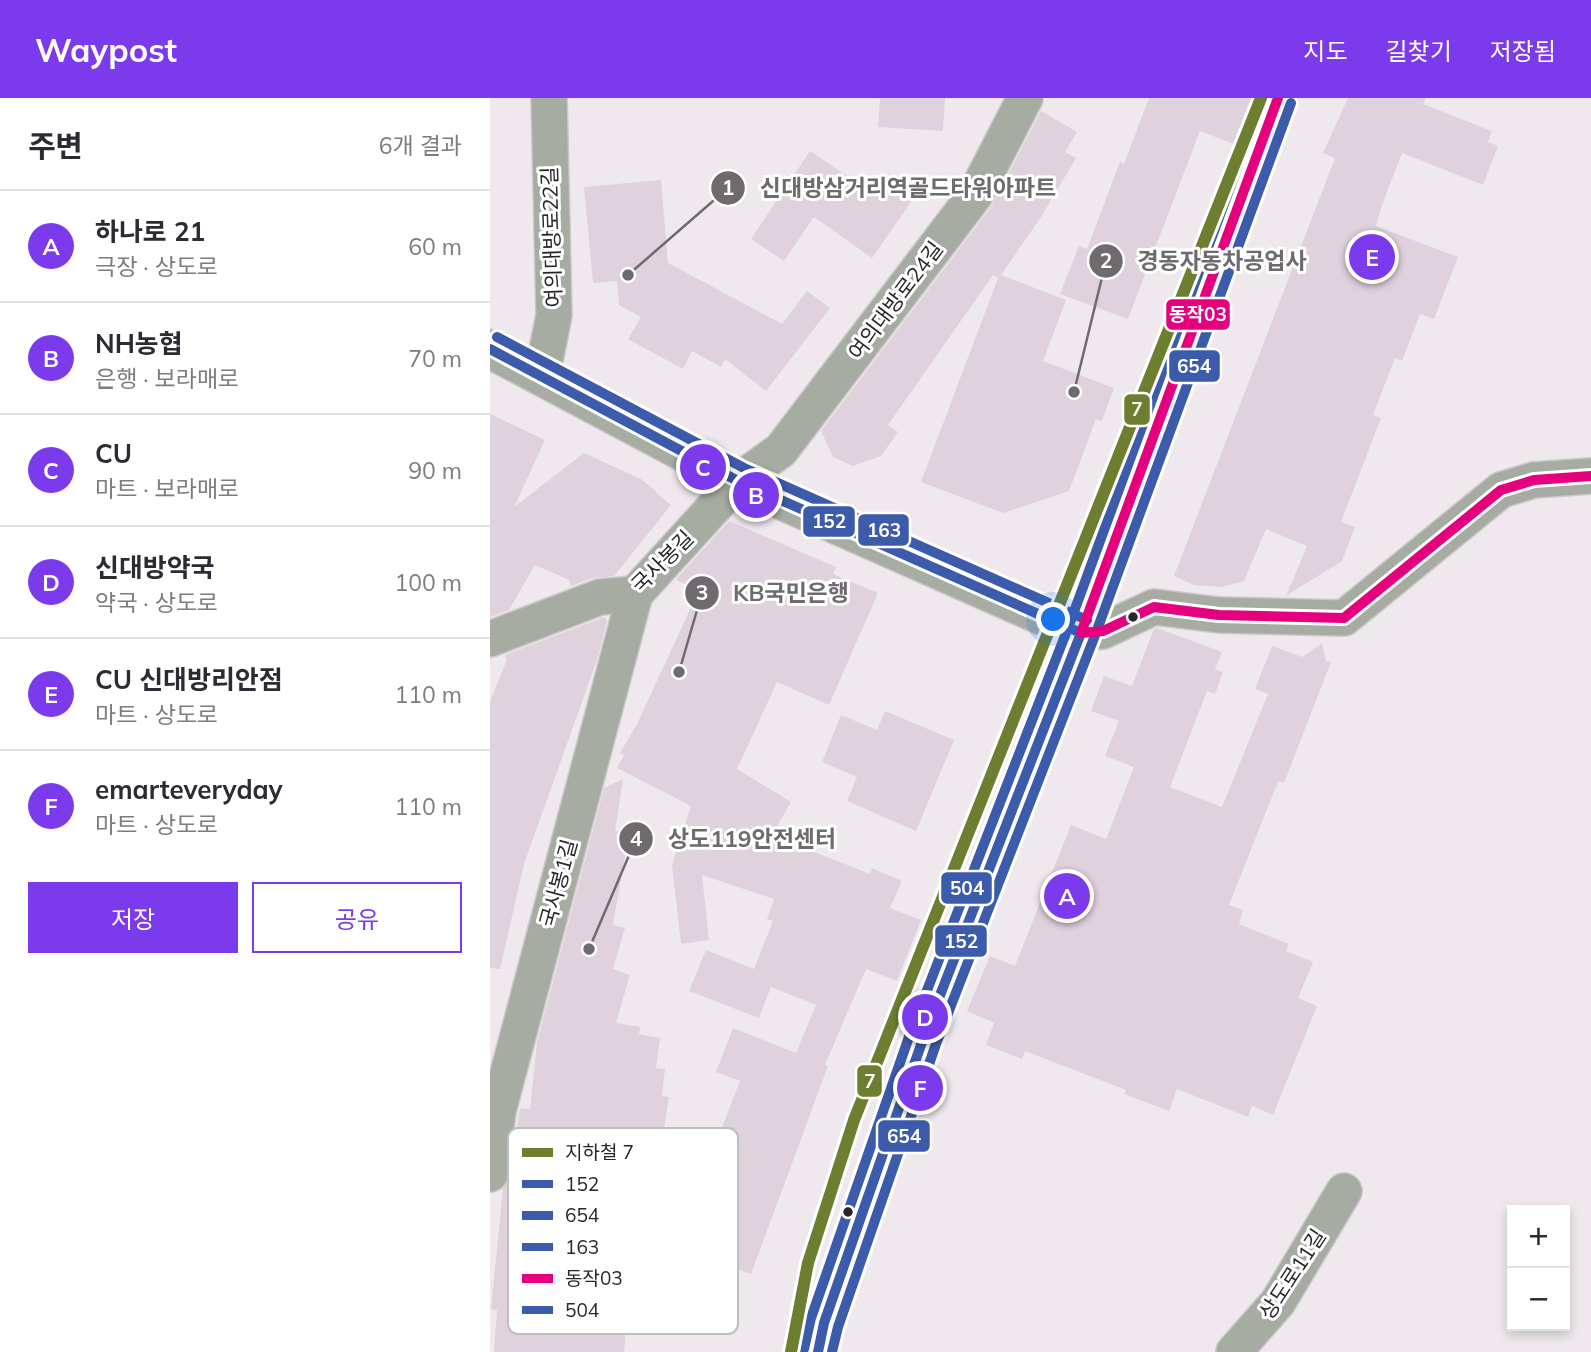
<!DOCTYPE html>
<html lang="ko">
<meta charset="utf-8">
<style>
body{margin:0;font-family:Mulish,"Noto Sans KR",sans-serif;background:#f7f7f7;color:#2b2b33}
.controls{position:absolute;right:21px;bottom:21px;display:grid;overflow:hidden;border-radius:0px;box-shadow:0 4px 10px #0003}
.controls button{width:63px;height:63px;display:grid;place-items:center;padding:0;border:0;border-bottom:2px solid #e1e1e2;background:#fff;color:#2b2b33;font:35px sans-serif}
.you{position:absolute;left:564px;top:522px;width:24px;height:24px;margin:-18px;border:5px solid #fff;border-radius:50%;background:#1a73e8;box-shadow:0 0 0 10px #1a73e833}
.badge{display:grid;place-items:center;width:46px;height:46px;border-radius:50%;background:#7c3aed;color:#fff;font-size:23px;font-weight:700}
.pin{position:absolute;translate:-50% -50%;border:4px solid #fff;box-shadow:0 2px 7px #0006}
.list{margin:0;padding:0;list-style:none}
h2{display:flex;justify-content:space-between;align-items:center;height:91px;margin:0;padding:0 28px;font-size:30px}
h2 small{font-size:23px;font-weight:400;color:#7c7c81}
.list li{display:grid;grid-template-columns:46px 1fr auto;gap:21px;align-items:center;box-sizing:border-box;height:112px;padding:0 28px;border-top:2px solid #e1e1e2}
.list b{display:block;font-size:26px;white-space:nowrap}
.list p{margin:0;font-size:23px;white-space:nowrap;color:#7c7c81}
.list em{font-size:23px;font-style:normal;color:#7c7c81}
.actions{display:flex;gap:14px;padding:21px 28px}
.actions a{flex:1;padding:16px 0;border:2px solid #7c3aed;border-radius:0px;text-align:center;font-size:24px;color:#7c3aed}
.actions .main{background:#7c3aed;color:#fff}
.map{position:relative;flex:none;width:1101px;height:1254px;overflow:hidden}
header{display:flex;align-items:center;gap:42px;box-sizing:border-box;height:98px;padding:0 35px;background:#7c3aed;color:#fff}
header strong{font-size:33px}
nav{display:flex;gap:38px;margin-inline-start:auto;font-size:24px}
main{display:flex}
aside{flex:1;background:#fff}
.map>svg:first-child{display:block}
.building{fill:#dfd2dd}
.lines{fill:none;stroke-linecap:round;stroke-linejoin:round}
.minor-casing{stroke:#cbc7ca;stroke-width:38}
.major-casing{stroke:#cbc7ca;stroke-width:41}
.minor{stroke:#a6aca2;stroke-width:35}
.major{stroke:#a8ada3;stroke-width:38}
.bus-1-casing{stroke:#fff;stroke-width:16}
.bus-2-casing{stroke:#fff;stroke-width:16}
.bus-3-casing{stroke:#fff;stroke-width:16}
.bus-4-casing{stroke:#fff;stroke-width:16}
.bus-5-casing{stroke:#fff;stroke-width:16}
.bus-1{stroke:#3d5bab;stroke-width:10}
.bus-2{stroke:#3d5bab;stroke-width:10}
.bus-3{stroke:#3d5bab;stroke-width:10}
.bus-4{stroke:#e5007d;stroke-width:10}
.bus-5{stroke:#3d5bab;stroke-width:10}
.metro-1-casing{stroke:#fff;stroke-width:18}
.metro-1{stroke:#6e7e31;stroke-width:12}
.bus-dot{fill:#292529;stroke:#fff;stroke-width:2.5}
.labels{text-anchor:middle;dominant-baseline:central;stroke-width:6;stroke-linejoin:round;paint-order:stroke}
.street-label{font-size:21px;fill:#292529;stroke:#fff}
.key{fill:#fff;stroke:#bfbebf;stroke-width:2}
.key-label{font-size:19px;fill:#292529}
.leader{fill:none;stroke:#6e6a6e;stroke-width:2.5}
.callout-dot{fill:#6e6a6e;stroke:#fff;stroke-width:2.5}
.mark-label{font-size:21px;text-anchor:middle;font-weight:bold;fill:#fff}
.callout-label{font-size:23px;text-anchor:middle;font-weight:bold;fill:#6e6a6e;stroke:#fff;stroke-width:6;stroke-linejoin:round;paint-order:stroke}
.line-badge{stroke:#fff;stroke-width:2.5}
.badge-label{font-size:19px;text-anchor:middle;font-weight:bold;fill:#fff}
</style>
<header>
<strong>Waypost</strong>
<nav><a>지도</a><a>길찾기</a><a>저장됨</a></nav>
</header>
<main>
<aside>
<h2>주변<small>6개 결과</small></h2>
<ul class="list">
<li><span class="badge">A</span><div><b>하나로 21</b><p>극장 · 상도로</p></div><em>60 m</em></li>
<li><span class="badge">B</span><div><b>NH농협</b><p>은행 · 보라매로</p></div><em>70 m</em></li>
<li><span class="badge">C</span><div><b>CU</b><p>마트 · 보라매로</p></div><em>90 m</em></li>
<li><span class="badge">D</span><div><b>신대방약국</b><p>약국 · 상도로</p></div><em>100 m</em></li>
<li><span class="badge">E</span><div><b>CU 신대방리안점</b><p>마트 · 상도로</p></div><em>110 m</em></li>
<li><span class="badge">F</span><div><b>emarteveryday</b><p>마트 · 상도로</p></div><em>110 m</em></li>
</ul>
<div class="actions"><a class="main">저장</a><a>공유</a></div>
</aside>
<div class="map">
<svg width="1101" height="1254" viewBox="0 0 1101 1254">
<rect width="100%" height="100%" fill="#efe9ee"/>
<!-- building -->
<g class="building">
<polygon points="390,0 455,0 453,33 388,29"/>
<polygon points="659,0 762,0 744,46 710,33 638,221 570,196 589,148 597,151 630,64 634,66"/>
<polygon points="858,0 936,0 933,6 1002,33 998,44 1008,48 993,87 912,55 892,107 886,128 968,159 944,221 930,216 912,263 905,260 883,317 891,320 851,424 865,429 852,463 796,498 817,448 776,431 754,483 731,489 704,487 684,478 845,60 833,55"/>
<polygon points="551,13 587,34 575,54 586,60 551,119 511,177 576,202 553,263 624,290 612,323 606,321 579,393 513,415 431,384 508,180 503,177 398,327 408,334 391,358 363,368 343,359 331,333 501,109"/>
<polygon points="320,53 385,97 395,82 423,101 382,160 324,119 294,163 261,141"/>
<polygon points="171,82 178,165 292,226 317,193 340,210 276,293 235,261 231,269 202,253 193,271 138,241 151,219 129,207 127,183 103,185 94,89"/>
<polygon points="0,316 55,342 24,409 94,355 151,381 181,407 124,478 103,480 81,488 79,482 45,467 19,512 0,519"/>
<polygon points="239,423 346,469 343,476 388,495 339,607 287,584 247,671 301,704 282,737 380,776 382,770 412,783 400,810 431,822 407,883 376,871 335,967 338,968 261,1176 238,1168 233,1134 248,1091 200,1074 198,1088 185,1087 176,1168 188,1169 180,1237 136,1231 134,1254 4,1254 7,1212 1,1211 13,1090 20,1079 30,1010 40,1011 47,944 114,690 133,681 125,733 129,734 129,740 138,741 123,827 135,830 123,871 140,877 126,925 150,929 149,936 170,940 166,970 175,971 172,998 179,999 173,1038 226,1045 250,983 226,974 243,930 306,955 326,907 281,889 269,920 199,893 216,852 264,871 283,823 277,821 284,801 212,777 219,842 191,846 182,767 201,708 127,670 134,657 130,655 147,626 209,492 186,482 188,479"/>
<polygon points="114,519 117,523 107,562 34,766 10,871 0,870 0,603 17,562 15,557"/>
<polygon points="667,530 732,554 725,571 733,574 725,596 717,593 680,689 732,709 778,596 765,591 782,548 812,559 832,545 836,563 841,564 794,685 789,683 785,691 739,807 753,812 749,826 799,846 796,853 823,864 808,900 827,908 783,1017 762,1008 758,1019 687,991 679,1013 634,996 636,992 535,953 532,961 496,947 504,925 477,913 500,858 525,868 581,727 616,741 644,669 615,658 629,623 601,613 614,578 642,588 664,531"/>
<polygon points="395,613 464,642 426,733 357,703 367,679 332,664 351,617 387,632"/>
</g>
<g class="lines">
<defs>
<g id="minor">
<polyline points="52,278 64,217 59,0"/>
<polyline points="591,535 613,533 664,509 729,517 854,520 1011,392 1044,382 1101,378"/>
<polyline points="0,541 110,499 145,496 248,383 291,352 485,97 535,0"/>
<polyline points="0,1076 8,1013 145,496"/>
<polyline points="744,1254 788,1204 854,1093"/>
</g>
<g id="major">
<polyline points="0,251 248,383 591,535"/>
<polyline points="328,1254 334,1225 433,941 591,535 788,0"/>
</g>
</defs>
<!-- minor casing -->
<use href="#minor" class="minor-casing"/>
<!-- major casing -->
<use href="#major" class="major-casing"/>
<!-- minor -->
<use href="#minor" class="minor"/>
<!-- major -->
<use href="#major" class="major"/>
<defs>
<g id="bus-1">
<polyline points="0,251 248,383 591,535"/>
<polyline points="328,1254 334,1225 433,941 591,535"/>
</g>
<polyline id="bus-2" points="342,1254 348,1229 446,946 604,540 801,5"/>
<g id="bus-3">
<polyline points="7,239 254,370 597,522"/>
<polyline points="578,530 773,0"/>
</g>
<polyline id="bus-4" points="788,0 591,535 613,533 664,509 729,517 854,520 1011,392 1044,382 1101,378"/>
<polyline id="bus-5" points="314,1251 321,1220 420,936 578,530"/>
</defs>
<!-- bus-1 casing -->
<use href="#bus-1" class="bus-1-casing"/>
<!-- bus-2 casing -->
<use href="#bus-2" class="bus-2-casing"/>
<!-- bus-3 casing -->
<use href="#bus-3" class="bus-3-casing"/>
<!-- bus-4 casing -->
<use href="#bus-4" class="bus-4-casing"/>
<!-- bus-5 casing -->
<use href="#bus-5" class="bus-5-casing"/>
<!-- bus-1 -->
<use href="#bus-1" class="bus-1"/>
<!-- bus-2 -->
<use href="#bus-2" class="bus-2"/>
<!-- bus-3 -->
<use href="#bus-3" class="bus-3"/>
<!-- bus-4 -->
<use href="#bus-4" class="bus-4"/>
<!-- bus-5 -->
<use href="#bus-5" class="bus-5"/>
<defs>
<polyline id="metro-1" points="301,1254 318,1165 364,1022 771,0"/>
</defs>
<!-- metro-1 casing -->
<use href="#metro-1" class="metro-1-casing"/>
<!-- metro-1 -->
<use href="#metro-1" class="metro-1"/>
</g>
<!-- markers -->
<g class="bus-dot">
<circle cx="643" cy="519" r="6"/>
<circle cx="358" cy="1114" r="6"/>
</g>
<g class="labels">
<!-- street labels -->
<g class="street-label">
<text transform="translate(61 139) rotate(-92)">여의대방로22길</text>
<text transform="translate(405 202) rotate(-53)">여의대방로24길</text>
<text transform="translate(172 463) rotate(-45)">국사봉길</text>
<text transform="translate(68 785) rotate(-75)">국사봉1길</text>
<text transform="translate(802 1176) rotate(-57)">상도로11길</text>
</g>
</g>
<!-- legend -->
<rect x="18" y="1030" width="230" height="206" rx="10" class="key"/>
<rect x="32" y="1050" width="31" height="9" fill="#6e7e31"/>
<rect x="32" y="1082" width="31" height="8" fill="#3d5bab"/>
<rect x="32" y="1113" width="31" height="9" fill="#3d5bab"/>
<rect x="32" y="1145" width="31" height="8" fill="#3d5bab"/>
<rect x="32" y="1176" width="31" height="9" fill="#e5007d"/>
<rect x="32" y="1208" width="31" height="8" fill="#3d5bab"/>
<g class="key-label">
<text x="75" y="1061">지하철 7</text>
<text x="75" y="1093">152</text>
<text x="75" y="1124">654</text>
<text x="75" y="1156">163</text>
<text x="75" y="1187">동작03</text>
<text x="75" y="1219">504</text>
</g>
<!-- callouts -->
<path class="leader" d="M138 177L238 90M584 294L616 163M189 574L212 495M99 851L146 741"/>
<g class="callout-dot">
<circle cx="138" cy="177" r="7"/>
<circle cx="584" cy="294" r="7"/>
<circle cx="189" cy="574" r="7"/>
<circle cx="99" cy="851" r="7"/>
<circle cx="238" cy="90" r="18"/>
<circle cx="616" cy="163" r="18"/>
<circle cx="212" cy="495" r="18"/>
<circle cx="146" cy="741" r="18"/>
</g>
<g class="mark-label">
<text x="238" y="97">1</text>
<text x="616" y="170">2</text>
<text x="212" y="502">3</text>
<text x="146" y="748">4</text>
</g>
<g class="callout-label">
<text x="418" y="98">신대방삼거리역골드타워아파트</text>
<text x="732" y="171">경동자동차공업사</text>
<text x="301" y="503">KB국민은행</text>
<text x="262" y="749">상도119안전센터</text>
</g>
<g class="line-badge">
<rect x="675" y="200" width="66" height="33" rx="7" fill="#e5007d"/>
<rect x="678" y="251" width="53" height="34" rx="7" fill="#3d5bab"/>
<rect x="633" y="295" width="28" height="33" rx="7" fill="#6e7e31"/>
<rect x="312" y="407" width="54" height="33" rx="7" fill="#3d5bab"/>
<rect x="367" y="415" width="53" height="34" rx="7" fill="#3d5bab"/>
<rect x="450" y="773" width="53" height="34" rx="7" fill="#3d5bab"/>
<rect x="444" y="826" width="54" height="34" rx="7" fill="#3d5bab"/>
<rect x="366" y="966" width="27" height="34" rx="7" fill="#6e7e31"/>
<rect x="387" y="1021" width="54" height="34" rx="7" fill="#3d5bab"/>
</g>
<g class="badge-label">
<text x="708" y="223">동작03</text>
<text x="704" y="275">654</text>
<text x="647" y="318">7</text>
<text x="339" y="430">152</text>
<text x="394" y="439">163</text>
<text x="477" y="797">504</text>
<text x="471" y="850">152</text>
<text x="380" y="990">7</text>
<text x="414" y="1045">654</text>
</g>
</svg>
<div class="controls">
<button>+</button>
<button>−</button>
</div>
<div class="you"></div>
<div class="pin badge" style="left:577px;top:798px">A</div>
<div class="pin badge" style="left:266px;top:397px">B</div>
<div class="pin badge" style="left:213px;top:369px">C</div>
<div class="pin badge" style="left:435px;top:919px">D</div>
<div class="pin badge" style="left:882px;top:159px">E</div>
<div class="pin badge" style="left:430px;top:990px">F</div>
</div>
</main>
